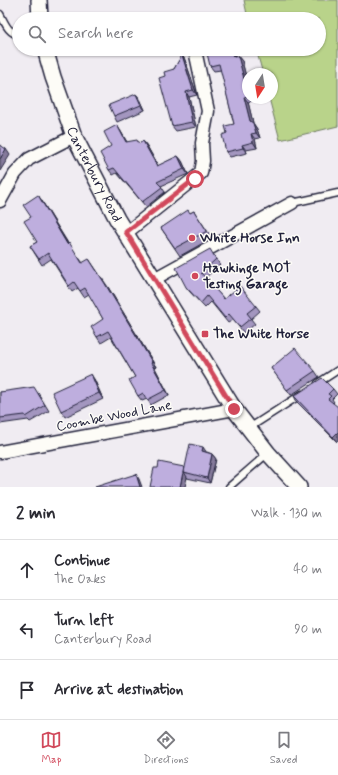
<!DOCTYPE html>
<meta charset="utf-8">
<style>
body{margin:0;font-family:Mynerve,sans-serif;background:#f7f7f7;color:#2b2b33}
.compass{position:absolute;left:242px;top:68px;width:36px;height:36px;border-radius:50%;background:#fff;box-shadow:0 1px 3px #0004;rotate:192deg}
.stop{position:absolute;width:12px;height:12px;margin:-9px;border:3px solid #d1495b;border-radius:50%;background:#fff}
.stop.end{background:#d1495b;border-color:#fff;box-shadow:0 1px 4px #0008}
.list{margin:0;padding:0;list-style:none}
h2{display:flex;justify-content:space-between;align-items:center;height:52px;margin:0;padding:0 16px;font-size:17px}
h2 small{font-size:13px;font-weight:400;color:#7c7c81}
.list li{display:grid;grid-template-columns:26px 1fr auto;gap:12px;align-items:center;box-sizing:border-box;height:60px;padding:0 16px;border-top:1px solid #e1e1e2}
.list b{display:block;font-size:15px;white-space:nowrap}
.list p{margin:0;font-size:13px;white-space:nowrap;color:#7c7c81}
.list em{font-size:13px;font-style:normal;color:#7c7c81}
.icon{flex:none;width:22px;height:22px;fill:none;stroke:currentColor;stroke-width:2;stroke-linecap:round;stroke-linejoin:round}
.map{position:relative;flex:none;width:338px;height:487px;overflow:hidden}
.search{position:absolute;background:#fff;box-shadow:0 1px 3px #0004;left:12px;right:12px;top:12px;height:44px;display:flex;align-items:center;gap:10px;box-sizing:border-box;padding:0 14px;border-radius:22px;color:#7c7c81;font-size:15px}
.sheet{height:232px;background:#fff}
nav{display:flex;justify-content:space-around;align-items:center;box-sizing:border-box;height:56px;border-top:1px solid #e1e1e2;background:#fff;font-size:11px;color:#7c7c81}
nav a{display:grid;justify-items:center;gap:2px}
nav .on{color:#d1495b}
.map>svg:first-child{display:block}
.green{fill:#b9d38a;stroke:#6e7a62}
.lines{fill:none;stroke-linecap:round;stroke-linejoin:round}
.service-casing{stroke:#22223b;stroke-width:9}
.minor-casing{stroke:#22223b;stroke-width:15}
.tertiary-casing{stroke:#22223b;stroke-width:18}
.service{stroke:#fdfcf7;stroke-width:6}
.minor{stroke:#fdfcf7;stroke-width:12}
.tertiary{stroke:#fdfcf7;stroke-width:15}
.wall{fill:#a396bf;stroke:#22223b}
.shaded-wall{fill:#857a9b;stroke:#22223b}
.building{fill:#beaede;stroke:#22223b}
.route{stroke:#d1495b;stroke-width:5}
.poi-dot{fill:#d1495b;stroke:#fdfcf7;stroke-width:1.5}
.labels{text-anchor:middle;dominant-baseline:central;stroke-width:3;stroke-linejoin:round;paint-order:stroke}
.street-label{font-size:14px;fill:#22223b;stroke:#fdfcf7}
.poi-label{font-size:14px;font-weight:bold;fill:#22223b;stroke:#fdfcf7;text-anchor:start}
</style>
<div class="map">
<svg width="338" height="487" viewBox="0 0 338 487">
<rect width="100%" height="100%" fill="#f0ecf2"/>
<filter id="ink" filterUnits="userSpaceOnUse"><feTurbulence type="fractalNoise" baseFrequency=".025" numOctaves="2"/><feDisplacementMap in="SourceGraphic" scale="8" xChannelSelector="R" yChannelSelector="G"/><feConvolveMatrix kernelMatrix="1 2 1 2 8 2 1 2 1" color-interpolation-filters="sRGB"/></filter>
<g filter="url(#ink)">
<!-- green -->
<polygon class="green" points="244,0 338,0 338,126 280,140 269,98 272,98 272,74 263,74 256,49 319,49 319,19 248,19"/>
<g class="lines">
<defs>
<g id="service">
<path d="M0,14c5,9 8,19 19,21"/>
<polyline points="292,203 338,193"/>
<polyline points="318,383 338,370"/>
<polyline points="249,428 302,394"/>
<polyline points="229,487 268,453"/>
</g>
<g id="minor">
<polyline points="0,201 15,174 29,159 74,136"/>
<polyline points="126,233 201,173 203,161 202,143 208,111 196,55"/>
<polyline points="154,279 292,203"/>
<polyline points="0,452 234,409"/>
</g>
<g id="tertiary">
<polyline points="39,0 40,19"/>
<path id="s1" d="M45,49l8,28 21,59 43,83 117,190 34,44 31,34"/>
</g>
</defs>
<!-- service casing -->
<use href="#service" class="service-casing"/>
<!-- minor casing -->
<use href="#minor" class="minor-casing"/>
<!-- tertiary casing -->
<use href="#tertiary" class="tertiary-casing"/>
<!-- service -->
<use href="#service" class="service"/>
<!-- minor -->
<use href="#minor" class="minor"/>
<!-- tertiary -->
<use href="#tertiary" class="tertiary"/>
</g>
<!-- wall -->
<g class="wall">
<polygon points="208,49 234,49 236,56 242,61 248,85 248,98 251,98 252,101 248,102 253,123 257,129 260,138 255,139 257,148 246,150 247,153 230,157 226,152 227,133 234,124 221,70 214,71 210,66"/>
<polygon points="182,55 185,60 197,95 189,97 196,127 176,131 172,126 165,76 174,69"/>
<polygon points="136,94 140,99 145,110 117,122 114,116"/>
<polygon points="120,130 127,142 139,144 143,141 147,146 158,166 178,156 182,161 188,174 161,186 165,192 146,207 117,173 113,175 109,170"/>
<polygon points="38,195 68,243 83,263 108,287 156,367 155,368 169,395 151,405 147,399 142,401 138,396 135,377 111,337 101,343 97,337 103,319 89,294 84,297 78,288 72,292 51,259 42,265 30,246 37,242 31,217"/>
<polygon points="194,211 212,238 180,256 161,228"/>
<polygon points="214,255 220,265 205,278 224,299 256,306 260,311 251,319 255,324 244,333 233,320 228,323 211,302 205,308 190,292 186,287"/>
<polygon points="271,368 315,371 319,377 291,395"/>
<polygon points="94,379 103,399 65,417 61,411"/>
<polygon points="333,389 337,394 332,399 334,402 333,403 337,442 297,402 294,396"/>
<polygon points="0,392 38,393 49,411 30,422 28,420 0,424"/>
<polygon points="207,452 212,454 216,459 210,483 187,478 187,477 158,468 185,468"/>
</g>
<!-- shaded-wall -->
<g class="shaded-wall">
<polygon points="232,49 234,49 237,63 234,57"/>
<polygon points="182,55 185,60 197,95 193,90"/>
<polygon points="238,56 242,61 248,85 248,94"/>
<polygon points="186,92 189,97 196,127 192,122"/>
<polygon points="136,94 140,99 145,110 141,105"/>
<polygon points="244,97 248,102 254,127 250,121"/>
<polygon points="253,123 257,129 260,138 256,133"/>
<polygon points="117,125 120,130 130,148 126,142"/>
<polygon points="251,134 255,139 257,148 253,142"/>
<polygon points="143,141 147,146 161,171 157,166"/>
<polygon points="242,145 246,150 247,153 243,148"/>
<polygon points="6,149 10,155 0,171 0,159"/>
<polygon points="178,156 182,161 188,174 184,169"/>
<polygon points="38,195 42,201 71,249 67,244"/>
<polygon points="89,259 108,287 156,367 152,362"/>
<polygon points="151,363 155,368 169,395 166,390"/>
<polygon points="91,374 94,379 103,399 99,393"/>
<polygon points="338,432 338,441 337,442 333,437"/>
<polygon points="203,447 207,453 202,451"/>
<polygon points="212,454 216,459 210,483 207,478"/>
<polygon points="184,467 188,473 184,472 187,477 185,487 180,487"/>
<polygon points="136,474 139,479 142,487 140,487"/>
</g>
<!-- building -->
<g class="building">
<polygon points="206,49 232,49 234,57 238,56 248,94 248,96 244,97 250,121 253,123 256,133 251,134 253,142 242,145 243,148 226,152 222,135 227,133 225,126 234,124 219,64 210,66"/>
<polygon points="182,55 193,90 186,92 192,122 172,126 159,78 165,76 164,72 174,69"/>
<polygon points="136,94 141,105 114,116 109,105"/>
<polygon points="117,125 126,142 137,140 139,144 143,141 157,166 178,156 184,169 157,182 162,187 142,202 114,168 109,170 100,153 111,146 104,132"/>
<polygon points="0,145 6,149 0,159"/>
<polygon points="38,195 67,244 69,242 82,263 89,259 104,282 152,362 151,363 166,390 147,400 143,393 138,396 129,380 135,377 108,331 97,337 91,327 103,319 85,288 80,291 74,282 69,286 48,253 39,259 30,246 37,242 24,221 31,217 23,205"/>
<polygon points="188,210 190,213 194,211 207,231 175,248 161,228"/>
<polygon points="210,249 216,259 201,273 224,299 240,286 256,306 247,313 251,318 240,327 229,314 225,318 207,296 201,303 186,287 176,268"/>
<polygon points="295,348 315,371 287,390 271,368"/>
<polygon points="91,374 99,393 61,411 52,392"/>
<polygon points="322,378 333,389 328,394 331,396 328,399 338,407 338,432 333,437 294,396"/>
<polygon points="34,387 45,405 26,417 25,415 0,418 0,392"/>
<polygon points="190,444 203,447 202,451 212,454 207,478 184,472"/>
<polygon points="159,462 184,467 180,487 150,487 154,468 158,468"/>
<polygon points="136,474 140,487 95,487"/>
</g>
</g>
<g class="lines" filter="url(#ink)">
<!-- route -->
<polyline class="route" points="195,179 126,232 234,409"/>
</g>
<!-- markers -->
<g class="poi-dot">
<circle cx="192" cy="238" r="4"/>
<circle cx="195" cy="276" r="4"/>
<rect x="201" y="330" width="8" height="8" rx="2"/>
</g>
<g class="labels">
<!-- street labels -->
<g class="street-label">
<text stroke="none"><textPath href="#s1" startOffset="135">Canterbury Road</textPath></text>
<text transform="translate(114 416) rotate(-11)">Coombe Wood Lane</text>
</g>
<!-- poi labels -->
<g class="poi-label">
<text x="200" y="238">White Horse Inn</text>
<text x="203" y="268">Hawkinge MOT<tspan x="203" dy="16">Testing Garage</tspan></text>
<text x="213" y="334">The White Horse</text>
</g>
</g>
</svg>
<svg class="compass" viewBox="-18 -18 36 36"><path d="M0-13l5 13h-10z" fill="#e53935"/><path d="M0 13l5-13h-10z" fill="#7c7c81"/></svg>
<div class="stop" style="left:195px;top:179px"></div>
<div class="stop end" style="left:234px;top:409px"></div>
<div class="search"><svg class="icon" aria-label="search" viewBox="0 0 24 24"><circle cx="10" cy="10" r="6"/><path d="M15 15l6 6"/></svg>Search here</div>
</div>
<section class="sheet">
<h2>2 min<small>Walk · 130 m</small></h2>
<ul class="list">
<li><svg class="icon" aria-label="ahead" viewBox="0 0 24 24"><path d="M12 20V5M6 11l6-6 6 6"/></svg><div><b>Continue</b><p>The Oaks</p></div><em>40 m</em></li>
<li><svg class="icon" aria-label="left" viewBox="0 0 24 24"><path d="M17 20v-9H6M10 6l-5 5 5 5"/></svg><div><b>Turn left</b><p>Canterbury Road</p></div><em>90 m</em></li>
<li><svg class="icon" aria-label="arrive" viewBox="0 0 24 24"><path d="M6 21V4h12l-3 4 3 4H6"/></svg><div><b>Arrive at destination</b></div></li>
</ul>
</section>
<nav>
<a class="on"><svg class="icon" aria-label="map" viewBox="0 0 24 24"><path d="M3 6l6-2 6 2 6-2v14l-6 2-6-2-6 2zM9 4v14M15 6v14"/></svg>Map</a>
<a><svg class="icon" aria-label="directions" viewBox="0 0 24 24"><path d="M12 3l9 9-9 9-9-9zM9 14v-3h6M13 9l2 2-2 2"/></svg>Directions</a>
<a><svg class="icon" aria-label="saved" viewBox="0 0 24 24"><path d="M7 4h10v16l-5-4-5 4z"/></svg>Saved</a>
</nav>
